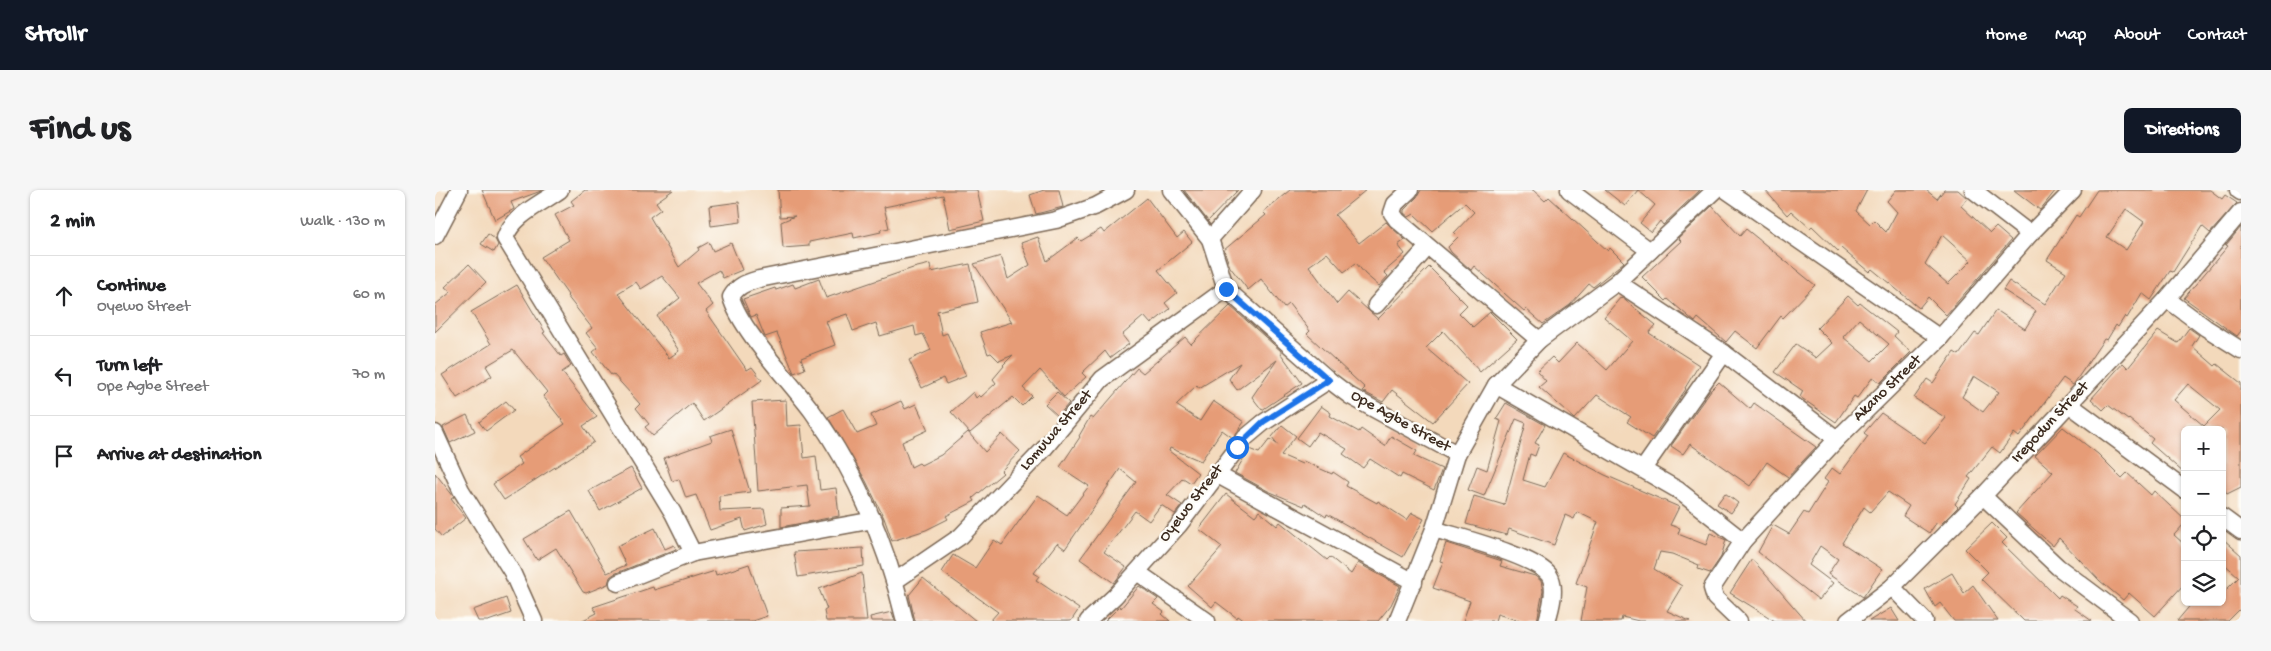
<!DOCTYPE html>
<meta charset="utf-8">
<style>
body{margin:0;font-family:"Gochi Hand",sans-serif;background:#f6f6f6;color:#202124}
.controls{position:absolute;right:15px;bottom:15px;display:grid;overflow:hidden;border-radius:8px;box-shadow:0 1px 4px #0004}
.controls button{width:45px;height:45px;display:grid;place-items:center;padding:0;border:0;border-bottom:1px solid #e0e0e0;background:#fff;color:#202124;font:25px sans-serif}
.stop{position:absolute;width:15px;height:15px;margin:-11px;border:4px solid #1a73e8;border-radius:50%;background:#fff}
.stop.end{background:#1a73e8;border-color:#fff;box-shadow:0 1px 5px #0008}
.list{margin:0;padding:0;list-style:none}
h2{display:flex;justify-content:space-between;align-items:center;height:65px;margin:0;padding:0 20px;font-size:21px}
h2 small{font-size:16px;font-weight:400;color:#757577}
.list li{display:grid;grid-template-columns:32px 1fr auto;gap:15px;align-items:center;box-sizing:border-box;height:80px;padding:0 20px;border-top:1px solid #e0e0e0}
.list b{display:block;font-size:19px;white-space:nowrap}
.list p{margin:0;font-size:16px;white-space:nowrap;color:#757577}
.list em{font-size:16px;font-style:normal;color:#757577}
.icon{flex:none;width:28px;height:28px;fill:none;stroke:currentColor;stroke-width:2;stroke-linecap:round;stroke-linejoin:round}
.map{position:relative;flex:none;width:1806px;height:431px;overflow:hidden;border-radius:8px}
header{display:flex;align-items:center;gap:30px;box-sizing:border-box;height:70px;padding:0 25px;background:#111827;color:#fff}
header strong{font-size:24px}
nav{display:flex;gap:28px;margin-inline-start:auto;font-size:18px}
.intro{display:flex;align-items:center;justify-content:space-between;box-sizing:border-box;height:120px;padding:0 30px}
h1{margin:0;font-size:35px}
.button{padding:12px 22px;border-radius:8px;background:#111827;color:#fff;font-size:18px;font-weight:700}
main{display:flex;gap:30px;padding:0 30px}
aside{flex:1;background:#fff;border-radius:8px;box-shadow:0 1px 4px #0004}
.map>svg:first-child{display:block}
.building{fill:#e69c77;fill-rule:evenodd}
.lines{fill:none;stroke-linecap:round;stroke-linejoin:round}
.minor-casing{stroke:#7b6755;stroke-width:19}
.minor{stroke:#fff;stroke-width:16}
.route{stroke:#1a73e8;stroke-width:6}
.labels{text-anchor:middle;dominant-baseline:central;stroke-width:4.5;stroke-linejoin:round;paint-order:stroke}
.street-label{font-size:16px;fill:#3b2a1e;stroke:#fdfcf7}
</style>
<header>
<strong>Strollr</strong>
<nav><a>Home</a><a>Map</a><a>About</a><a>Contact</a></nav>
</header>
<div class="intro"><h1>Find us</h1><a class="button">Directions</a></div>
<main>
<aside>
<h2>2 min<small>Walk · 130 m</small></h2>
<ul class="list">
<li><svg class="icon" aria-label="ahead" viewBox="0 0 24 24"><path d="M12 20V5M6 11l6-6 6 6"/></svg><div><b>Continue</b><p>Oyewo Street</p></div><em>60 m</em></li>
<li><svg class="icon" aria-label="left" viewBox="0 0 24 24"><path d="M17 20v-9H6M10 6l-5 5 5 5"/></svg><div><b>Turn left</b><p>Ope Agbe Street</p></div><em>70 m</em></li>
<li><svg class="icon" aria-label="arrive" viewBox="0 0 24 24"><path d="M6 21V4h12l-3 4 3 4H6"/></svg><div><b>Arrive at destination</b></div></li>
</ul>
</aside>
<div class="map">
<svg width="1806" height="431" viewBox="0 0 1806 431">
<rect width="100%" height="100%" fill="#fdfcf7"/>
<filter id="ink" filterUnits="userSpaceOnUse"><feTurbulence type="fractalNoise" baseFrequency=".02" numOctaves="2"/><feDisplacementMap in="SourceGraphic" scale="10" xChannelSelector="R" yChannelSelector="G"/><feConvolveMatrix kernelMatrix="1 2 1 2 8 2 1 2 1" color-interpolation-filters="sRGB"/></filter>
<filter id="wash" filterUnits="userSpaceOnUse"><feTurbulence type="fractalNoise" baseFrequency=".0096" numOctaves="4" result="noise"/><feDisplacementMap in="SourceGraphic" scale="20" xChannelSelector="R" yChannelSelector="G"/><feGaussianBlur stdDeviation="1.12" result="paint"/><feColorMatrix in="noise" values="0 0 0 0 0 0 0 0 0 0 0 0 0 0 0 0 0 1.4 0 .05"/><feComposite in="paint" operator="in"/></filter>
<g filter="url(#wash)">
<rect width="100%" height="100%" fill="#f3d9bb"/>
<g id="blocks">
<!-- building -->
<g class="building">
<polygon points="47,0 106,0 106,1 76,12 79,19 60,30"/>
<path d="M150,0h88l-17,12 5,7 -11,8 29,50 20,-17 -1,-2 11,-6 4,9 18,-8 11,27 -19,8 -4,-8 -23,13 17,22 -7,6 41,59 5,-3 10,13 -58,41 -12,-18 -39,33 -8,-9 4,-3 -13,-16 4,-4 -27,-30 -2,1 -18,-23 5,-4 -12,-15 6,-5 -25,-32 1,-1 -27,-38 28,-17 -14,-25 19,-10 -3,-4zM227,86l18,22 -23,18 22,35 -10,7 -51,-65 18,-11 5,7z"/>
<polygon points="343,0 542,0 549,31 515,39 508,5 449,17 454,38 445,40 446,42 419,48 418,43 374,52 374,56 348,58 346,32 360,26 345,27"/>
<polygon points="609,0 624,0 628,17 601,24 595,5"/>
<polygon points="749,0 803,0 773,31"/>
<polygon points="855,0 931,0 900,25 924,53 951,32 970,50 963,55 970,64 949,82 953,86 944,96 930,84 921,73 909,82 892,63 874,76 902,114 913,102 943,129 994,77 1032,115 1024,123 1038,137 1055,122 1082,149 1045,182 1008,141 991,158 1033,194 998,232 957,200 948,212 927,201 930,198 872,144 875,141 854,114 849,118 826,89 813,100 795,77 789,60 831,25 828,22"/>
<polygon points="986,0 1098,0 1110,11 1114,7 1173,61 1175,58 1189,72 1158,97 1154,94 1135,115 1108,134 1091,119 1089,121 1039,76 1036,80 1016,62 1013,57 1023,47 1019,43 1039,22 1030,13 997,41 979,24 974,27 969,23 969,20 982,7"/>
<polygon points="1170,0 1265,0 1228,35 1225,31 1216,42 1205,33 1220,15 1203,0 1190,16"/>
<path d="M1330,0h102l-11,21 14,13 4,-4 12,12 11,-20 -10,-11 9,-11h30l11,9 7,-9h14l9,8 -6,8 29,27 6,-6 15,13 -65,75 -18,-18 -9,11 -47,-39 -3,3 -28,-24 -3,3 -26,-25 -2,2 -19,-17 -4,4zM1507,45l29,26 -23,23 -23,-20z"/>
<polygon points="1579,0 1621,0 1605,20"/>
<path d="M1662,0h113l12,9 3,-4 12,8 -27,30 -8,-7 -29,46 -3,-1 -19,29 -9,-7 -15,25 -2,-2 -7,11 -2,-2 -9,15 -3,-1 -31,46 -10,-7 -44,59 -5,-4 -14,20 -8,-6 -24,30 3,2 -16,25 3,3 -18,18 -3,-3 -8,11 -26,-17 6,-10 -21,-14 -18,20 -6,-5 -22,36 40,26 -19,28 -35,-23 10,-15 -18,-13 -11,19 24,18 -14,17 -61,-48 15,-27 16,9 15,-22 4,2 20,-32 -4,-3 8,-11 8,6 28,-38 -4,-3 17,-20 44,30 21,-25 -32,-20 13,-19 6,4 21,-31 5,3 16,-22 4,2 17,-25 29,19 11,-18 -33,-21 6,-9 36,23 21,-32 -19,-12 29,-45 3,2zM1691,19l18,13 -18,28 -19,-13zM1539,186l25,16 -16,20 -21,-15z"/>
<polygon points="712,8 742,48 749,42 757,52 723,80 742,103 730,113 735,119 716,134 709,126 687,145 694,154 675,168 670,161 647,183 651,187 629,207 605,180 588,198 597,206 587,216 578,207 535,243 516,222 538,202 541,208 544,205 546,207 561,193 558,189 569,176 568,175 578,165 564,171 556,163 553,164 545,142 577,132 539,74 566,66 573,89 595,75 586,53 603,47 612,71 643,48 646,51 666,39 669,43"/>
<polygon points="304,12 306,32 276,36 274,16"/>
<polygon points="1277,16 1305,46 1311,39 1380,95 1348,128 1346,126 1322,158 1300,141 1291,152 1263,128 1260,132 1233,109 1231,111 1207,87 1246,51 1243,48"/>
<polygon points="1806,37 1806,141 1802,146 1749,108 1793,56 1791,55"/>
<polygon points="53,44 60,49 63,55 59,62 46,54"/>
<polygon points="34,74 51,92 0,142 0,115 16,102 10,97"/>
<polygon points="495,74 496,82 535,74 543,112 502,121 507,145 512,143 531,186 511,194 508,188 487,198 474,170 496,160 488,144 481,146 479,136 445,146 441,133 418,141 412,124 391,131 400,155 366,168 370,179 359,183 342,143 330,147 321,125 316,127 308,109 340,98 341,100 358,94 360,98 384,89 391,108 478,78"/>
<polygon points="82,95 110,142 108,143 126,166 129,164 136,176 127,182 162,227 148,236 159,252 69,310 58,294 87,274 82,267 130,234 108,206 112,202 78,160 51,176 57,186 22,208 7,185 56,154 36,122"/>
<path d="M1413,106l10,9 2,-2 37,29 -3,4 17,16 -31,31 -7,-6 -16,21 -3,-2 -18,26 -36,-25 3,-6 -28,-19 21,-28 20,14 16,-15 -15,-15zM1424,129l30,25 -17,17 -29,-24z"/>
<polygon points="1186,107 1221,135 1214,143 1264,175 1250,198 1251,199 1217,248 1192,232 1196,227 1162,205 1140,229 1104,197 1111,191 1102,181 1117,167 1123,173 1142,153 1172,180 1197,151 1169,127"/>
<polygon points="795,116 846,161 846,164 867,193 827,220 817,207 842,170 802,200 794,189 805,173 764,198 762,195 741,215 765,231 778,211 809,232 798,248 787,240 766,271 735,258 734,261 763,283 756,293 748,288 732,305 747,315 740,324 726,315 714,331 700,321 669,362 691,377 679,393 645,369 701,292 685,279 630,359 622,353 599,383 604,386 601,390 644,419 636,431 555,431 563,422 507,382 518,365 540,378 559,350 567,355 603,305 632,325 654,296 625,277 645,247 644,246 655,227 658,229 702,178 708,183 750,147 756,154"/>
<path d="M1754,138l10,7 -7,11 23,20 2,-2 24,19v104l-14,7 -5,-10v-54h-37v44l-35,-31 3,-4 -24,-20 -1,1 -20,-15 -5,5 -12,-11 32,-36 5,5 30,-37 20,12zM1753,194l32,26 -16,16 -30,-26z"/>
<polygon points="1284,192 1315,219 1319,213 1381,257 1353,287 1332,272 1315,296 1255,254 1248,264 1236,256 1276,200"/>
<polygon points="622,202 634,213 623,226 610,214"/>
<polygon points="351,210 352,236 366,235 369,268 381,266 385,300 401,298 404,326 346,337 346,318 375,316 372,295 323,301 317,212"/>
<polygon points="71,211 79,220 51,241 44,232"/>
<polygon points="466,211 470,219 481,214 493,240 467,252 476,277 484,273 486,275 506,265 533,242 550,262 567,244 585,261 566,281 568,283 538,308 540,311 511,326 513,329 491,340 457,351 449,328 431,291 393,227 408,219 422,244 441,236 436,225"/>
<polygon points="1071,213 1110,235 1100,253 1104,255 1100,266 1095,264 1088,290 1110,297 1128,263 1170,285 1244,317 1235,335 1245,338 1243,344 1271,355 1275,343 1291,350 1286,367 1275,383 1263,379 1264,375 1237,364 1225,362 1219,379 1247,396 1232,421 1255,431 1204,431 1187,427 1186,431 1146,431 1152,397 1141,393 1163,332 1142,322 1139,329 1130,325 1119,355 1074,339 1072,345 1031,334 1039,306 1069,315 1091,233 1081,229 1049,306 1033,300 1042,276 1052,280 1066,231 1061,229"/>
<polygon points="886,216 896,223 895,226 924,242 926,239 950,256 956,246 982,261 979,266 1007,279 999,300 967,284 965,288 935,269 928,278 908,264 912,259 883,242 873,256 862,248"/>
<polygon points="32,225 40,241 15,253 8,237"/>
<polygon points="847,235 861,246 846,265 867,274 868,271 897,284 898,282 913,292 911,296 942,313 943,311 972,330 977,323 989,329 968,367 892,324 891,327 870,313 869,316 833,301 800,283 814,259 824,263 835,249 843,255 837,247"/>
<polygon points="1628,237 1663,264 1687,288 1692,283 1716,305 1719,301 1750,330 1750,333 1739,345 1750,355 1750,393 1720,426 1694,403 1688,410 1665,391 1624,348 1618,356 1581,323 1618,282 1600,266"/>
<polygon points="296,239 315,302 284,306 285,321 329,319 332,334 310,341 307,329 275,340 261,305 251,308 244,289 237,291 229,268 277,251 275,246"/>
<polygon points="196,278 207,298 165,321 154,301"/>
<polygon points="0,283 19,307 16,309 31,328 7,347 0,339"/>
<polygon points="1290,303 1303,313 1296,323 1282,314"/>
<polygon points="791,304 820,326 824,321 842,336 845,332 892,370 895,367 916,384 923,373 965,396 956,415 943,431 810,431 803,426 802,428 781,412 777,417 753,396 787,357 764,339"/>
<polygon points="136,321 172,383 191,375 182,356 220,338 230,359 239,355 241,359 179,384 175,387 173,394 151,403 148,402 121,358 102,370 89,349"/>
<polygon points="1557,333 1572,348 1567,353 1623,408 1625,405 1642,416 1640,419 1657,431 1589,431 1546,389 1553,382 1530,359"/>
<polygon points="1787,348 1806,365 1806,418 1793,431 1742,431 1758,412 1787,412 1787,404 1804,387 1787,372"/>
<polygon points="1011,353 1067,371 1065,376 1100,386 1106,391 1108,401 1102,431 1085,431 1062,424 1060,431 1028,431 1035,411 998,398 1008,372 1005,371"/>
<polygon points="428,358 429,376 363,387 359,362"/>
<polygon points="1317,369 1371,431 1340,431 1295,403"/>
<polygon points="314,374 332,426 317,431 146,431 162,423 158,417 218,397 219,400 280,381 281,385"/>
<polygon points="427,383 432,431 391,431 389,421 392,419 384,399"/>
<polygon points="1517,383 1529,403 1538,395 1563,431 1519,431 1505,413 1500,417 1490,399"/>
<polygon points="488,388 541,431 480,431 474,405"/>
<polygon points="704,396 723,409 718,414 729,422 727,424 735,431 670,431 685,416 686,418"/>
<polygon points="71,408 76,423 53,431 43,431 38,420"/>
<polygon points="1456,418 1464,431 1434,431"/>
<polygon points="457,422 460,431 436,431 435,427"/>
</g>
</g>
</g>
<g filter="url(#ink)">
<use href="#blocks" fill-opacity="0" stroke="#7b6755" stroke-width="1"/>
<g class="lines">
<defs>
<g id="minor">
<path d="M125,0c-18,13 -48,26 -55,48l168,275 20,40"/>
<polyline points="736,0 775,49 791,99 894,190 915,206 1022,264"/>
<polyline points="975,0 960,14 957,23 962,30 1104,150"/>
<polyline points="1134,0 1215,61"/>
<polyline points="1291,0 1505,148"/>
<polyline points="1538,0 1595,44"/>
<polyline points="1803,0 1806,2"/>
<polyline points="0,46 24,0"/>
<polyline points="775,49 818,0"/>
<polyline points="1182,92 1289,163 1402,249"/>
<polyline points="1732,109 1771,138 1806,160"/>
<polyline points="941,115 992,58"/>
<polyline points="1061,195 1243,300 1308,351"/>
<polyline points="1635,215 1750,300"/>
<polyline points="0,243 26,300 77,382 99,431"/>
<polyline points="1208,279 1289,163"/>
<polyline points="781,284 979,392"/>
<polyline points="1548,306 1623,377 1695,431"/>
<polyline points="1787,327 1806,341"/>
<polyline points="702,382 772,431"/>
<polyline points="460,391 526,346 608,260 667,189 791,99"/>
<polyline points="183,393 258,363 439,330"/>
<polyline points="1457,397 1490,431"/>
<path d="M470,431c-18,-75 -47,-147 -93,-210 -22,-30 -72,-81 -81,-114 7,-12 15,-14 28,-18l297,-59 40,-14 30,-16"/>
<polyline points="653,431 680,406 744,335 810,248 828,233 894,190"/>
<polyline points="962,431 999,339"/>
<path d="M1112,431c4,-13 10,-34 2,-46 -14,-19 -91,-38 -115,-46l23,-75 39,-69 43,-45 78,-58 98,-92"/>
<polyline points="1304,431 1280,408 1277,398 1308,351 1402,249 1505,148 1595,44 1638,0"/>
<polyline points="1413,431 1457,397 1548,306 1732,109 1806,22"/>
</g>
</defs>
<!-- minor casing -->
<use href="#minor" class="minor-casing"/>
<!-- minor -->
<use href="#minor" class="minor"/>
</g>
</g>
<g class="lines" filter="url(#ink)">
<!-- route -->
<polyline class="route" points="791,99 894,190 828,232 802,257"/>
</g>
<g class="labels">
<!-- street labels -->
<g class="street-label">
<text transform="translate(1453 199) rotate(-44)">Akano Street</text>
<text transform="translate(965 232) rotate(29)">Ope Agbe Street</text>
<text transform="translate(1616 233) rotate(-47)">Irepodun Street</text>
<text transform="translate(622 241) rotate(-49)">Lomuwa Street</text>
<text transform="translate(757 314) rotate(-52)">Oyewo Street</text>
</g>
</g>
</svg>
<div class="controls">
<button>+</button>
<button>−</button>
<button><svg class="icon" aria-label="locate" viewBox="0 0 24 24"><circle cx="12" cy="12" r="6"/><path d="M12 2v4M12 18v4M2 12h4M18 12h4"/></svg></button>
<button><svg class="icon" aria-label="layers" viewBox="0 0 24 24"><path d="M12 4l9 5-9 5-9-5zM3 14l9 5 9-5"/></svg></button>
</div>
<div class="stop" style="left:802px;top:257px"></div>
<div class="stop end" style="left:791px;top:99px"></div>
</div>
</main>
